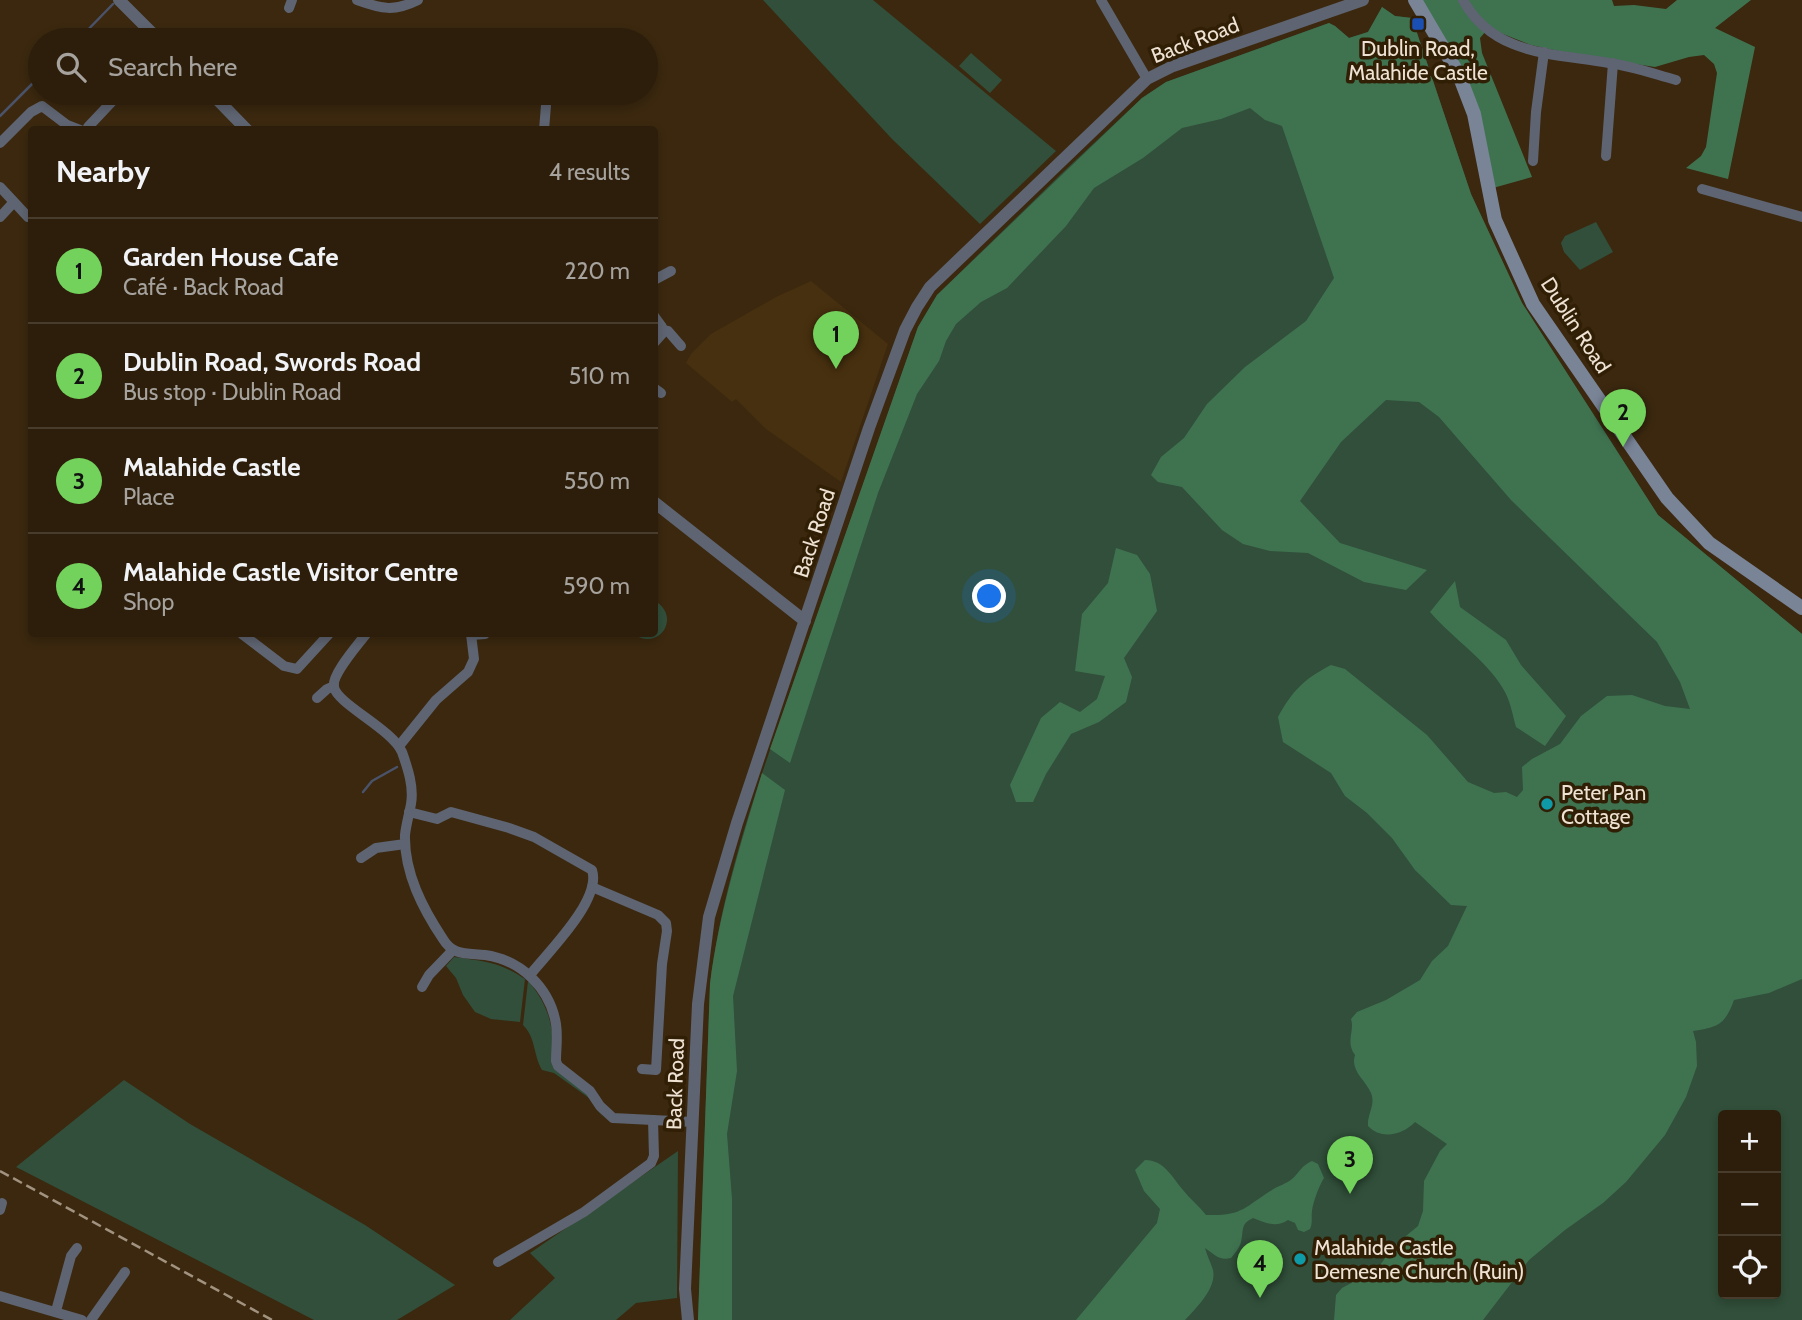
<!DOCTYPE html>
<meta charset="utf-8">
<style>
body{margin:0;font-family:Cabin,sans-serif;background:#342714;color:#f1f3f6}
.controls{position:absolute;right:21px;bottom:21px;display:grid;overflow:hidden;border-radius:7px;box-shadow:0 4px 10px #0003}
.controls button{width:63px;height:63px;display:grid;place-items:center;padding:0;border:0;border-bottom:2px solid #483c2c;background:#2c1e0b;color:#f1f3f6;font:35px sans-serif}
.you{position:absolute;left:990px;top:597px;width:24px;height:24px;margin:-18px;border:5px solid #fff;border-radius:50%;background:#1a73e8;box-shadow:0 0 0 10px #1a73e833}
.badge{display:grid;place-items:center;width:46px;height:46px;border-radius:50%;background:#73d25c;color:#111;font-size:23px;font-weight:700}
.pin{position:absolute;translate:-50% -58px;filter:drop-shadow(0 2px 4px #0008)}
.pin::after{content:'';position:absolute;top:37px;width:24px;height:21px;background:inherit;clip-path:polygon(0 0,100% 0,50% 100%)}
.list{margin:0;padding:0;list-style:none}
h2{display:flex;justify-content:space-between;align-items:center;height:91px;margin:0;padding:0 28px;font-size:30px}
h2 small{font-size:23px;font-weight:400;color:#a6a29d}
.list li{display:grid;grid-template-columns:46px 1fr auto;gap:21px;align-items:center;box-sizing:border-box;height:105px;padding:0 28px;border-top:2px solid #483c2c}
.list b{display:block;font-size:26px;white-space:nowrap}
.list p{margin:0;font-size:23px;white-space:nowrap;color:#a6a29d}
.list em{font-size:23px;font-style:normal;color:#a6a29d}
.icon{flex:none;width:38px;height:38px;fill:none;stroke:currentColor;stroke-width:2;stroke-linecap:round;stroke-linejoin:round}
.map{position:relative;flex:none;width:1802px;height:1320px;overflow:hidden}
.search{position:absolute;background:#2c1e0b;box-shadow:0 4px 10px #0003;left:28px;top:28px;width:630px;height:77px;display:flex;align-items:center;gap:18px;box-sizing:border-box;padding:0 24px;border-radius:38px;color:#a6a29d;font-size:26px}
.panel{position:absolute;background:#2c1e0b;box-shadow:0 4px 10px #0003;left:28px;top:126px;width:630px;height:511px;border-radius:7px}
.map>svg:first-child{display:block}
.built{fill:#47300f}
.green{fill:#314f3a;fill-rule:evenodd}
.forest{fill:#3f7350}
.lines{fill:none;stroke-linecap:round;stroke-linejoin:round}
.stream{stroke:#4a536a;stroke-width:2.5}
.minor{stroke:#5e6471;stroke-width:10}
.tertiary{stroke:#5e6471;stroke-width:12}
.secondary{stroke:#798497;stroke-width:14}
.rail{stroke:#a29380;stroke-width:2.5;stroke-dasharray:10 5;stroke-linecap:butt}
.transit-dot{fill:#1a4fb4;stroke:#301e05;stroke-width:2.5}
.culture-dot{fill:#0f9aa8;stroke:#301e05;stroke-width:2.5}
.labels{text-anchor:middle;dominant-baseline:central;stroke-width:7;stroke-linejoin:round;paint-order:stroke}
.street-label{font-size:21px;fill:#eee2d3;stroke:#301e05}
.poi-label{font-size:21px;fill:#eee2d3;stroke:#301e05;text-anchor:start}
</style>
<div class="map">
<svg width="1802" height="1320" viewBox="0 0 1802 1320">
<rect width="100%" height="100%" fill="#3b280f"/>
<!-- built -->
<polygon class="built" points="811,281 888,344 841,482 766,429 736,399 732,402 686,363 691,354 711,334 776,297"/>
<!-- green -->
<g class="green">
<polygon points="763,0 873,0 1056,151 980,224 892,139"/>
<path d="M1382,7l13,9 17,2 59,176 51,109 136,212 144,119v686h-1104l12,-336c14,-111 54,-216 90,-321 40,-112 79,-224 118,-336l19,-32 124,-121 81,-76 24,-16 163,-59 6,3 14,12 19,-6zM1723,1115h53v179h-53z"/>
<polygon points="971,53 1002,80 990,93 959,66"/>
<polygon points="1596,222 1613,252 1580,270 1564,252 1561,243 1565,236"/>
<path d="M655,601c27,16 4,51 -22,33h21z"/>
<path d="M454,957c29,4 46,5 71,22l-5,43 -29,-3 -16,-7 -12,-17 -7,-17 -10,-12z"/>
<path d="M528,981c25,29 25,51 27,87l34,27 15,24 -15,-21 -35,-25 -12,-3c-9,-16 -6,-32 -19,-45z"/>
<polygon points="124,1080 190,1124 365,1225 455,1285 397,1320 314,1320 16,1167"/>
<polygon points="678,1151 677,1298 636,1303 616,1320 510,1320 555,1278 530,1253"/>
</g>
<!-- forest -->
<g class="forest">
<polygon points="1421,0 1612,0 1614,6 1634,5 1666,9 1677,0 1751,0 1715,28 1755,47 1728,179 1686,168 1701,156 1706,147 1717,73 1714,64 1704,55 1689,57 1655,67 1576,55 1531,45 1498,32 1486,31 1480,38 1482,53 1532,177 1493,188 1479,109"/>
<path d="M1382,7l13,9 17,2 59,176 51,109 136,212 144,119v345l-33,14 -35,7c-9,25 -16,27 -41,31l3,11 1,24 -11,31 -21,38 -39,47 -23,21 -38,27 -36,30 -46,60h-149l2,-25 6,-7 35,-19 18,-24 23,-19 5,-15 1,-30 16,-30 7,-7 -32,-22c-12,13 -34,18 -47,4 -1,-12 8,-21 3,-33 -6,-14 -21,-22 -16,-38 -10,-13 0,-24 -4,-36l6,-7 29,-12 34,-20 12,-19 16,-15 19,-40 -16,-1 -36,-35 -23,-32 -25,-25 -22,-17 -14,-23 -48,-31 -5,-25c15,-27 26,-38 53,-52l14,4 82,66 41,47 26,11 12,-1 11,5 6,-7 -1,-23 10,-8 28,-15 21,-28 26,-20 25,-1 33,11 25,3 -10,-27 -23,-40 -146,-142 -72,-83 -20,-15 -33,-2 -45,42 -41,59 40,42 87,27 -21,20 -42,-8 -56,-29 -38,-2 -27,-7 -21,-14 -40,-43 -24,-5 -7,-7 10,-18 23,-19 23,-34 38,-37 61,-46 28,-43 -52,-152 -17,-6 -15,-12 -29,11 -39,9 -39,30 -49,30 -28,38 -59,62 -26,14 -25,22 -10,17 -7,20 -22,33 -39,99 -88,270 -20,-14 148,-422 19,-32 205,-197 24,-16 163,-59 6,3 14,12 19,-6z"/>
<polygon points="1116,548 1137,555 1150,574 1157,611 1124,658 1132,677 1126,702 1099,722 1071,734 1046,774 1033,802 1016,802 1010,785 1041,718 1060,702 1080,712 1097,699 1105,676 1075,671 1082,614 1108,583"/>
<path d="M1455,581l5,26 46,33 15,25 45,51 -21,30 -29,-19c-3,-10 -5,-23 -10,-33 -15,-31 -53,-55 -76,-82z"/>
<path d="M762,773l23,17 -52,206 4,75 -10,63 5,65v121h-34l12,-336c9,-72 31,-141 52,-211z"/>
<path d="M1145,1160c19,0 27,17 38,30 7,9 16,16 23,25 37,1 37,-7 66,-25 6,-4 14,-6 20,-11 7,-6 10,-14 20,-18l6,3 6,14c-5,8 -11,24 -12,33 -1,7 1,11 -2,18l-6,3 -6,-2 -3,-7 -7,-3c-12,8 -22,3 -35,-2 -13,6 -9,12 -12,24 -2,7 -6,11 -10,16 -12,3 -17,-4 -26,-10 2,8 6,15 8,22 4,18 -17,38 -28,50h-109l81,-97 3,-14 -16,-18 -9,-21z"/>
</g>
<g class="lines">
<!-- stream -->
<g class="stream">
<polyline points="78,40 113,4"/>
<polyline points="0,116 40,76"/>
<polyline points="363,792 372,781 397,767"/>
</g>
<!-- minor -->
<g class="minor">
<path d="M357,0c25,9 37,12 61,0"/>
<polyline points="1101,0 1147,79"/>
<path d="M1463,0c31,56 90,53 146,63 23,3 45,11 67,17"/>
<polyline points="289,8 292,0"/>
<polyline points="88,130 88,127 120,93"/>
<polyline points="544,130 547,93"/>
<polyline points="0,143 31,112 42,106 67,125 80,130"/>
<polyline points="1606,156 1613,63"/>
<polyline points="1533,161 1536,112 1544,52"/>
<polyline points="0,187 28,217"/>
<polyline points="1702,189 1802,217"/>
<polyline points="0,217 13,203"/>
<polyline points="654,280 671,271"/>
<polyline points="654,316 662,327 662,334 654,343"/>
<polyline points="662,330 668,331 681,346"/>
<polyline points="654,388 661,393"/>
<polyline points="242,634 284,666 297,669 329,634"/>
<path d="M366,634c-8,11 -35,41 -32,53 3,17 58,42 68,65 6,17 12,35 9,52 -2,11 -5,21 -6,31 -1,38 18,74 38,104 10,17 24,14 42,16 36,5 65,33 71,69 2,13 0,25 0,37l2,5 32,25 10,15 13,12 80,4"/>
<polyline points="471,635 485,634"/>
<polyline points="317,698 327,689 334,686"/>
<polyline points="399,746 436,700 468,672 474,659 471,634"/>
<path d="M409,812l28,7 14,-7 58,16 25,9 58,33c10,30 -45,83 -62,105"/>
<polyline points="361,858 376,848 405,844"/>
<polyline points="592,887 658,915 666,923 667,931 662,964 656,1070 642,1069"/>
<polyline points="422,987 429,975 453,950"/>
<polyline points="0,1210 2,1203"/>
<polyline points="498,1262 584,1212 651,1163 654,1156 653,1120"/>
<polyline points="0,1296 82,1320"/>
<polyline points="56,1311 71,1256 77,1248"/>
<polyline points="91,1320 125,1272"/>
</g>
<!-- tertiary -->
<g class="tertiary">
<polyline points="119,0 159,40"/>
<polyline points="211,93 247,130"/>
<polyline points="654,502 805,621"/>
<polyline points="688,1320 685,1289 698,1004 709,917 737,823 869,428 905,330 917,307 930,287 1147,79 1173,66 1363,0"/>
</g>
<!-- secondary -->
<polyline class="secondary" points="1415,0 1459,75 1474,114 1495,220 1533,304 1667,498 1709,543 1802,608"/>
<!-- rail -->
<polyline class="rail" points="0,1171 272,1320"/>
</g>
<!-- markers -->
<rect class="transit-dot" x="1411" y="17" width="14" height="14" rx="3.5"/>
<g class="culture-dot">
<circle cx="1547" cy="804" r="7"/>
<circle cx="1300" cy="1259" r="7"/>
</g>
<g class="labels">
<!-- street labels -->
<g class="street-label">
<text transform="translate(1195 40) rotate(-21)">Back Road</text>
<text transform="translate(1576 325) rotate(57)">Dublin Road</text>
<text transform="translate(814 533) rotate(-72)">Back Road</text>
<text transform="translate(675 1084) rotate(-88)">Back Road</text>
</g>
<!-- poi labels -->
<g class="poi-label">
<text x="1418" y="48" text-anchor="middle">Dublin Road,<tspan x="1418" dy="24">Malahide Castle</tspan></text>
<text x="1561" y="792">Peter Pan<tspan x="1561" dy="24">Cottage</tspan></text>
<text x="1314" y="1247">Malahide Castle<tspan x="1314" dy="24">Demesne Church (Ruin)</tspan></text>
</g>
</g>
</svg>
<div class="controls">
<button>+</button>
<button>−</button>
<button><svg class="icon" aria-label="locate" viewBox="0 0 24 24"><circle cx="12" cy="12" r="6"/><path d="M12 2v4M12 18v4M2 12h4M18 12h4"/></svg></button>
</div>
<div class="you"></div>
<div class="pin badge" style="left:836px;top:369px">1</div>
<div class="pin badge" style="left:1623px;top:447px">2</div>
<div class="pin badge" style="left:1350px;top:1194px">3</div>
<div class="pin badge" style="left:1260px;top:1298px">4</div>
<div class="search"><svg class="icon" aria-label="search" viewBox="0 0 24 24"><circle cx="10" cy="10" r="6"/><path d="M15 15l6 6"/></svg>Search here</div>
<section class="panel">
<h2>Nearby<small>4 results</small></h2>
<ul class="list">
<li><span class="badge">1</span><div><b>Garden House Cafe</b><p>Café · Back Road</p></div><em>220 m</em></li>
<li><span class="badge">2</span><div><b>Dublin Road, Swords Road</b><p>Bus stop · Dublin Road</p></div><em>510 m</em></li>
<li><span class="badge">3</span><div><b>Malahide Castle</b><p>Place</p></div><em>550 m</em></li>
<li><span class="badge">4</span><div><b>Malahide Castle Visitor Centre</b><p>Shop</p></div><em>590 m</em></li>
</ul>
</section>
</div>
